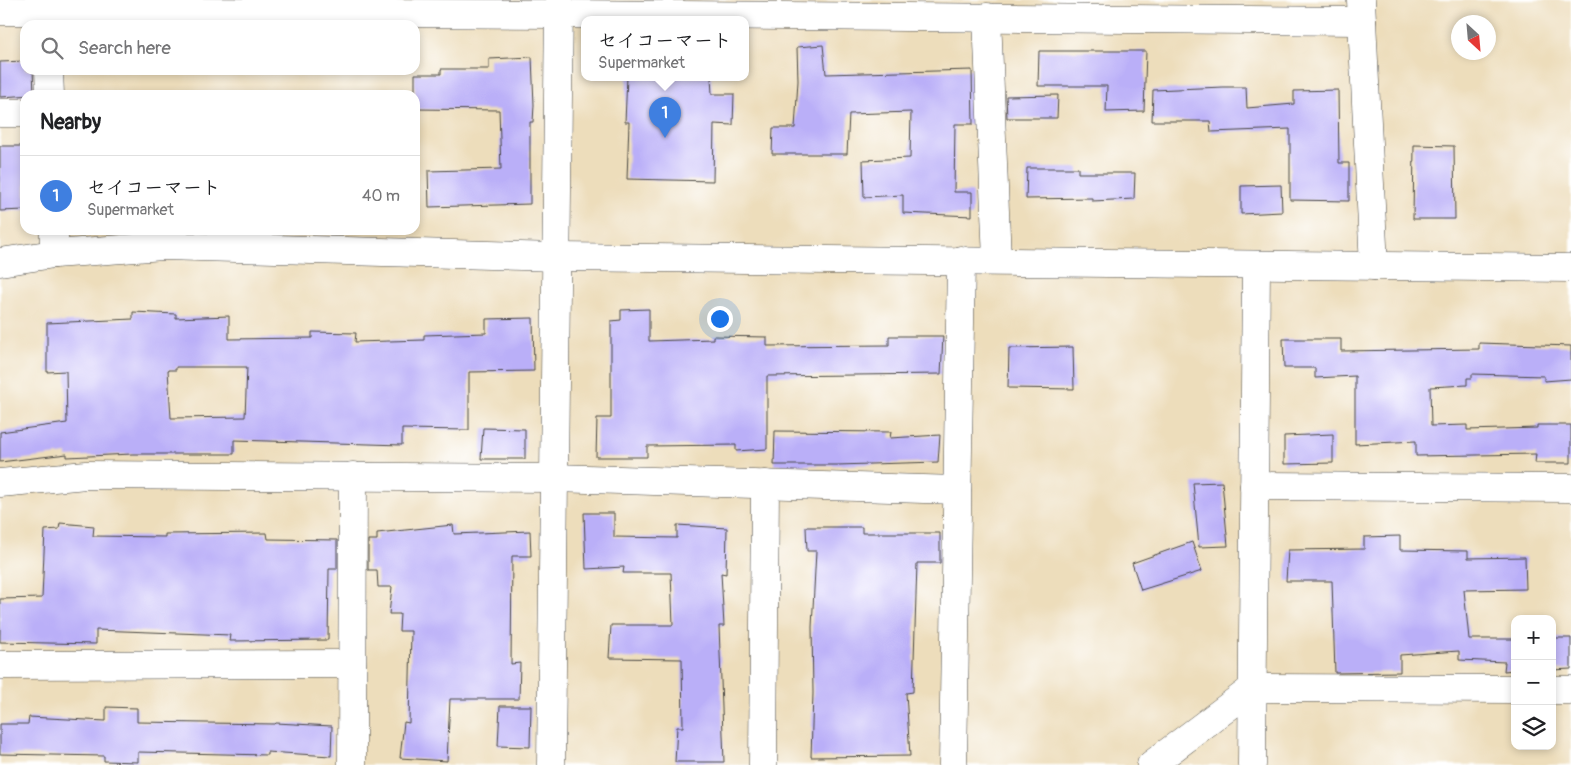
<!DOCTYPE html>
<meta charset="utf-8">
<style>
body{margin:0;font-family:Pangolin,"Klee One",sans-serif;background:#f2f2f2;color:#202124}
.controls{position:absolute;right:15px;bottom:15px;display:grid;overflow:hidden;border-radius:10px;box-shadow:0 2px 8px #0003}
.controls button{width:45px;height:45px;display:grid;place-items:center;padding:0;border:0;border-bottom:1px solid #e0e0e0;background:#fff;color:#202124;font:25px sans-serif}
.compass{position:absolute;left:1451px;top:15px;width:45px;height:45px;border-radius:50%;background:#fff;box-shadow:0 2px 8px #0003;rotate:154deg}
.you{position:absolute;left:719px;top:318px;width:18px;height:18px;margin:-12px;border:4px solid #fff;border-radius:50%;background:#1a73e8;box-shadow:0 0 0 8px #1a73e833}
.badge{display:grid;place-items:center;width:32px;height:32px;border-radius:50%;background:#b5179e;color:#fff;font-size:16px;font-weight:700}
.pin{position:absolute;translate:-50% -41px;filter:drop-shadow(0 1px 2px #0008)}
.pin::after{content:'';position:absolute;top:26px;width:18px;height:15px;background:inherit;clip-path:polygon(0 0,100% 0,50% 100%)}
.popup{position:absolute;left:581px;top:16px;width:168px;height:65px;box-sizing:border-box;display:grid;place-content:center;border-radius:10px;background:#fff;filter:drop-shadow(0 1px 4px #0005);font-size:16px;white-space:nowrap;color:#757577}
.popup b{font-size:19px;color:#202124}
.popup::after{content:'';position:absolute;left:50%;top:100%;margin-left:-10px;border:10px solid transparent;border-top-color:#fff}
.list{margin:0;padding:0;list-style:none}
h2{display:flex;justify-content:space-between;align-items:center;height:65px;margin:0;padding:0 20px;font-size:21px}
h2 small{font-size:16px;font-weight:400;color:#757577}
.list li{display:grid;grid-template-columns:32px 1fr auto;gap:15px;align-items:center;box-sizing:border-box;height:80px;padding:0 20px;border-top:1px solid #e0e0e0}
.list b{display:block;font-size:19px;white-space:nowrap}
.list p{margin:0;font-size:16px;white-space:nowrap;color:#757577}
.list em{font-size:16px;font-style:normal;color:#757577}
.icon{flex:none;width:28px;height:28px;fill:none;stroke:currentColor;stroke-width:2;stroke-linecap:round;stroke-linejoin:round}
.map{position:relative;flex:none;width:1571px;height:765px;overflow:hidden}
.search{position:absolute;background:#fff;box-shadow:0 2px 8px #0003;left:20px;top:20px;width:400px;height:55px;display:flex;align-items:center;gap:12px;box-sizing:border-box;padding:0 18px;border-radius:15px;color:#757577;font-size:19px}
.panel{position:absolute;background:#fff;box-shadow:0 2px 8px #0003;left:20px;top:90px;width:400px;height:145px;border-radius:15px}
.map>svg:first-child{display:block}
.building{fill:#baaff8;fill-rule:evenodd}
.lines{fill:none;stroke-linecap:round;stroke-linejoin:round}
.minor-casing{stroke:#484641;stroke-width:29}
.tertiary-casing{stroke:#484641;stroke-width:29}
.minor{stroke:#fff;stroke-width:28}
.tertiary{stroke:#fff;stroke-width:28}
</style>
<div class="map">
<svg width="1571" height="765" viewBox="0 0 1571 765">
<rect width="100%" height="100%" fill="#fff"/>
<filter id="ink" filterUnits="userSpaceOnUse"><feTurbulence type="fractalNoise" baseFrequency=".02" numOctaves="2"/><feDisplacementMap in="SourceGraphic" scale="10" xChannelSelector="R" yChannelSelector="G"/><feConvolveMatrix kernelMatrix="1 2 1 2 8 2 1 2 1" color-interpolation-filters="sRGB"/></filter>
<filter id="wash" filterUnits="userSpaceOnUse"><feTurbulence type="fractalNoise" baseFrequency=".0096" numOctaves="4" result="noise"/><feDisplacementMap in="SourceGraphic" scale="20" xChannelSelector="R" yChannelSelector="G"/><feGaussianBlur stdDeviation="1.12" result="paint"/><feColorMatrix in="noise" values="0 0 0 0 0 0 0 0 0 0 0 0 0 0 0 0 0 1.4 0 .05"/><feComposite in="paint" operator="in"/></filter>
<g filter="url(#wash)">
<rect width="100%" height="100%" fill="#edddbb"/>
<g id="blocks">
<!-- building -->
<g class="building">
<polygon points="823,45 826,74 972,70 973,124 955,124 954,192 972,192 972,216 903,213 903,195 864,197 863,160 910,158 911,112 849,114 847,154 772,154 773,128 795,128 798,81 797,47"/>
<polygon points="1039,51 1146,51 1144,111 1106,112 1107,86 1038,86"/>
<polygon points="532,57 534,105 533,122 530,122 530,204 429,207 428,171 501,169 499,110 415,109 415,74 441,74 441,69 489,69 489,59"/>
<polygon points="25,61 25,70 33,70 34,95 0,97 0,62"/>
<polygon points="627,77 711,77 712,94 734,94 733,125 714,124 713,181 627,179 629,122 625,122"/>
<polygon points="1223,87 1246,87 1247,108 1294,104 1294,91 1338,90 1339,163 1349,163 1349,201 1290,200 1290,129 1211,132 1210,121 1152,121 1153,90"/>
<polygon points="1058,95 1057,118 1007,118 1006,96"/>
<polygon points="1414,145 1454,146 1455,219 1413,219"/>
<polygon points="0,146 25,146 25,210 0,211"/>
<polygon points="1027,168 1078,168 1078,173 1135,173 1134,199 1092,201 1092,198 1026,199"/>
<polygon points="1281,185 1282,212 1241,214 1241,186"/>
<polygon points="649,309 649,341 713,339 713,336 767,337 767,346 889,345 889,336 943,336 941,374 767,376 767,449 736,451 736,445 647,446 647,457 596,457 597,418 611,418 611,321 621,320 621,310"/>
<path d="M133,312l43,2v4l53,-2v23l83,-1v-6l44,1 -1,9 69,-2v-5l62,-2v-14l47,-1 1,53 -65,1v58l-67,-1v16l-168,-5v14h-102l-65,3v-3l-67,8v-30l67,-9 -1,-52 -19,1v-49l86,-4zM176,367h71l-2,50 -74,1 -3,-48h8z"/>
<polygon points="1283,339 1341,339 1341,351 1479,349 1479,343 1571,346 1571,379 1544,381 1544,376 1472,374 1472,378 1467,378 1467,385 1430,387 1431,426 1467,425 1467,430 1537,428 1537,425 1571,425 1571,463 1535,463 1536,454 1416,456 1416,441 1355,444 1355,376 1315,378 1315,368 1284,368"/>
<polygon points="1073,347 1074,389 1008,388 1009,348"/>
<polygon points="483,428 525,429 525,459 481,459"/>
<polygon points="775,431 891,432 890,438 940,435 938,462 837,465 774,465"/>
<polygon points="1333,434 1333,463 1284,464 1284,436"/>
<polygon points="1222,482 1228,546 1199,547 1193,483"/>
<polygon points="584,513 614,513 614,537 677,538 677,525 727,528 726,574 721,573 724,626 719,626 724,762 675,762 677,727 683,727 682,659 609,658 611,625 673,625 671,573 623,573 624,567 586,569"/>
<polygon points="60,523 94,526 93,536 165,537 165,534 267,533 268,539 337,540 337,569 329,569 328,640 230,641 231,635 96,630 96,644 0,642 0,599 42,598 45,530 59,529"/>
<polygon points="453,525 454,534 530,531 531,556 512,556 511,664 520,663 519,699 450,699 447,761 400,758 404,722 409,723 411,631 399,631 400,614 389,614 392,587 378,587 377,570 368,570 368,540 377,540 377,533"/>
<polygon points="806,527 862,527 862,533 940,533 940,563 917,563 913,692 906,693 910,756 811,757 813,693 812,627 816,551 807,551"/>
<polygon points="1400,536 1400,550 1468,551 1468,558 1525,557 1526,589 1464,590 1469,639 1515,639 1515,670 1504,671 1505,662 1459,660 1459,651 1400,655 1400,672 1335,673 1332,581 1286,581 1288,550 1364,549 1364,537"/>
<polygon points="1192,542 1202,571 1141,590 1132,563"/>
<polygon points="1552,638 1571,638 1571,669 1552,670"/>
<polygon points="500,706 531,706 530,747 498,746"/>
<polygon points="106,707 137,708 137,722 275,724 276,723 332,726 331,756 267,752 267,755 138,752 138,762 104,761 104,756 0,754 0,724 28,724 29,717 106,721"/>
</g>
</g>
</g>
<g filter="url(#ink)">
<use href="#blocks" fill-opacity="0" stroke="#484641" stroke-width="1"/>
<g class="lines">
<defs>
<g id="minor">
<polyline points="1361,0 1374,266"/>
<polyline points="0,11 559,14 1362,21"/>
<polyline points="987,17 997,260"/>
<polyline points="49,70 50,95"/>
<polyline points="0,113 25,113"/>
<polyline points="54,230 54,254"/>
<polyline points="0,483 86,475 554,478 957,490"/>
<polyline points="1254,486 1571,488"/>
<polyline points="0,665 352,664"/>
<polyline points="1552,690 1571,690"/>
<polyline points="352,765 353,476"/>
<polyline points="551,765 559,0"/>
<polyline points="763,765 765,484"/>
<polyline points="953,765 961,260"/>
<polyline points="1151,765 1253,688 1515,689"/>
<polyline points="1252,765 1256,265"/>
</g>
<polyline id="tertiary" points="0,262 54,254 163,246 558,257 1571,268"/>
</defs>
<!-- minor casing -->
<use href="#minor" class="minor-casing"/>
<!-- tertiary casing -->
<use href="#tertiary" class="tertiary-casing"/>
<!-- minor -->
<use href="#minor" class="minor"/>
<!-- tertiary -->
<use href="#tertiary" class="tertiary"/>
</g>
</g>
</svg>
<div class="controls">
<button>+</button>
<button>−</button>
<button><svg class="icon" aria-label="layers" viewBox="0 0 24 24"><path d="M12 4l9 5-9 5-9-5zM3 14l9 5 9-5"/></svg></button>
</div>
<svg class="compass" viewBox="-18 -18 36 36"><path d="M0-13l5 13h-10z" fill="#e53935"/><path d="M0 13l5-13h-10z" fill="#757577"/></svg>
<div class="you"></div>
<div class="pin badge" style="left:665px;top:138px;background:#3f7fe0">1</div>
<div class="popup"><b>セイコーマート</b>Supermarket</div>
<div class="search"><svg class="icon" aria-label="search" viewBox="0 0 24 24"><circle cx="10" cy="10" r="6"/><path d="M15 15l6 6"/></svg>Search here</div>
<section class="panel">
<h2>Nearby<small></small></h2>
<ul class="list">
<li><span class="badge" style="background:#3f7fe0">1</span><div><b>セイコーマート</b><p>Supermarket</p></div><em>40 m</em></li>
</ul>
</section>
</div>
